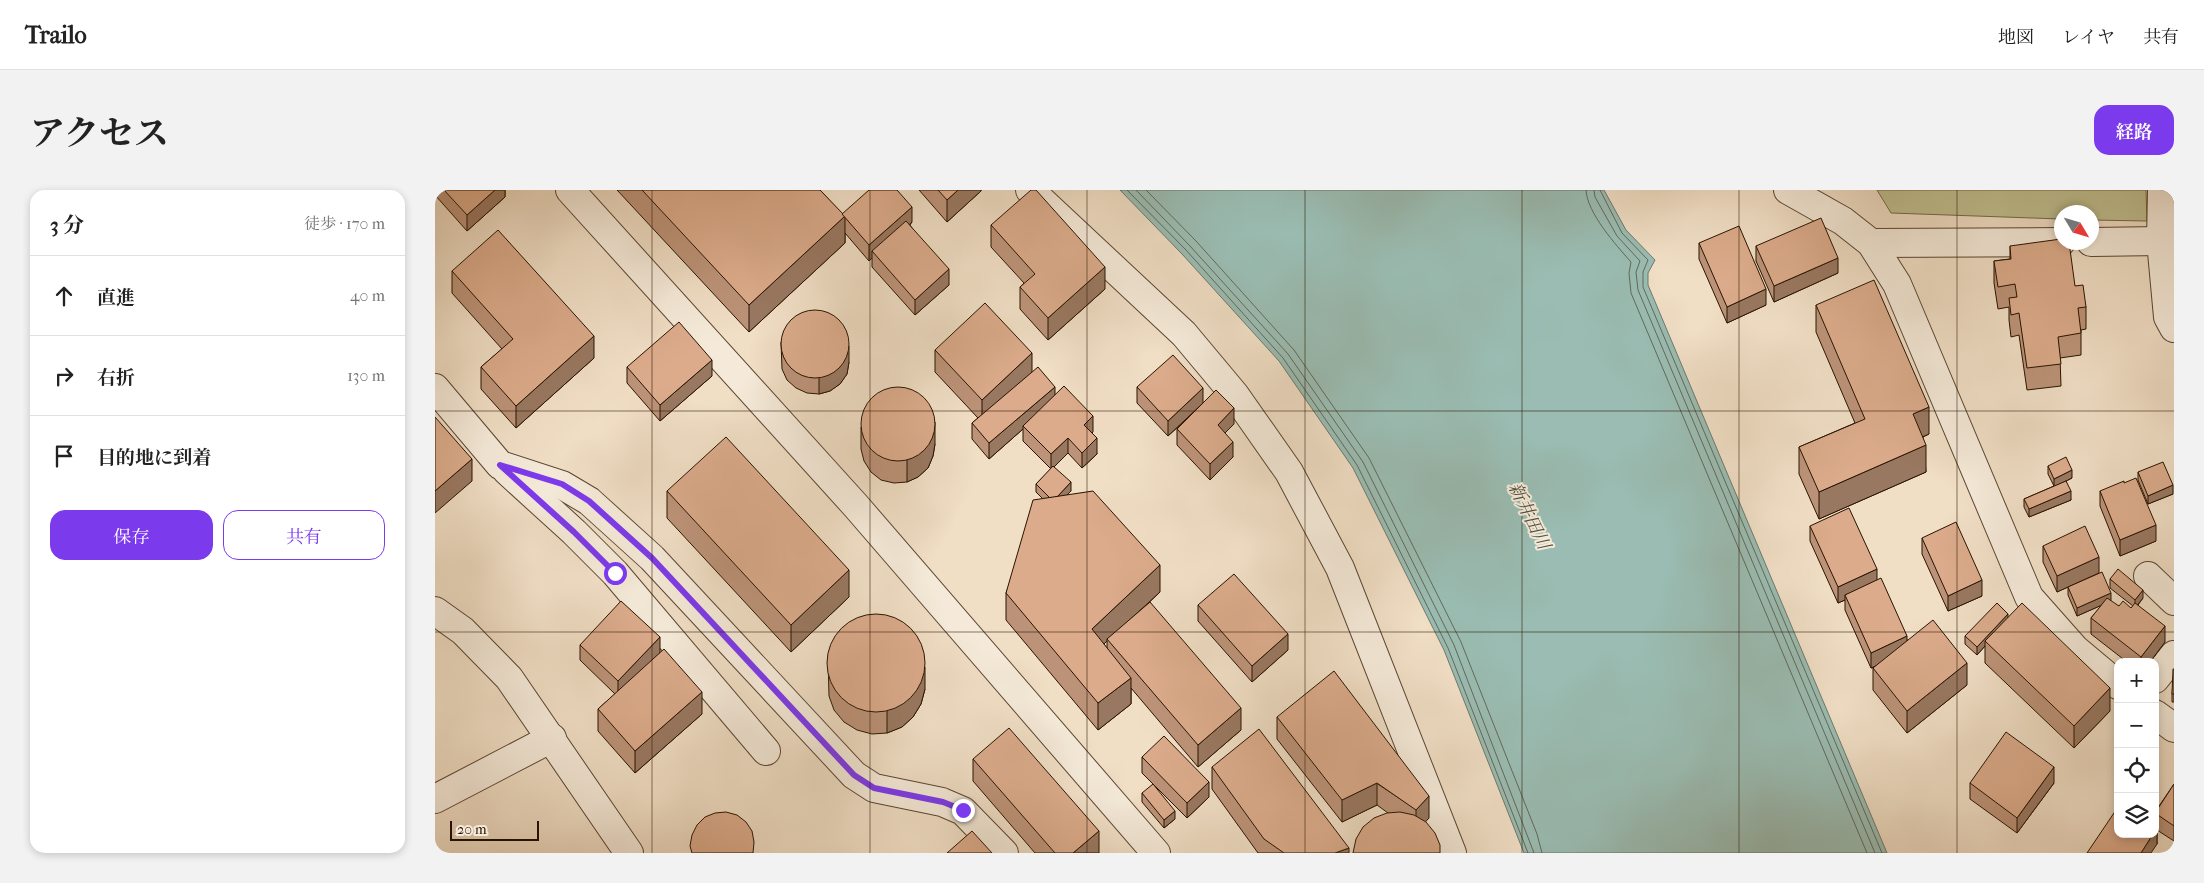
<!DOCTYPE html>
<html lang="ja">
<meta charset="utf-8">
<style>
body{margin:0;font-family:"IM FELL French Canon","Noto Serif JP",serif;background:#f2f2f2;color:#222}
.controls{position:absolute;right:15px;bottom:15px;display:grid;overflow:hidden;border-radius:10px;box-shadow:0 2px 8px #0003}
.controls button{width:45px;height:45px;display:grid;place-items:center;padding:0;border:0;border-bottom:1px solid #e0e0e0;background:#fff;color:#222;font:25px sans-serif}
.compass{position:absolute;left:1619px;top:15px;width:45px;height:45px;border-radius:50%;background:#fff;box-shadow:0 2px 8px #0003;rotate:128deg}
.scale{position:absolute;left:15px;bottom:12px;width:89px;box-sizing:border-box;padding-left:5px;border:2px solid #291401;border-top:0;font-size:14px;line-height:18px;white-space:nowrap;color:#291401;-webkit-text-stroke:4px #f5ead9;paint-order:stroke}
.stop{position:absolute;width:15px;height:15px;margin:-11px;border:4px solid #7c3aed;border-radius:50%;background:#fff}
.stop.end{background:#7c3aed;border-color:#fff;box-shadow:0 1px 5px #0008}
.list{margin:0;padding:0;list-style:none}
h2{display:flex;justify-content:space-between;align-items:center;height:65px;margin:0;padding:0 20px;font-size:21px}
h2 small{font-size:16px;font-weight:400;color:#767676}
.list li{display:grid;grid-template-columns:32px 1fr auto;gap:15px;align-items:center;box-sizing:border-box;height:80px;padding:0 20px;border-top:1px solid #e0e0e0}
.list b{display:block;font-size:19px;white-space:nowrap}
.list em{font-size:16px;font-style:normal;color:#767676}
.actions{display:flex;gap:10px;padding:15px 20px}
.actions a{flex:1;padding:11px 0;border:1px solid #7c3aed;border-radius:15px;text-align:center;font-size:18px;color:#7c3aed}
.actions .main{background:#7c3aed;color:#fff}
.icon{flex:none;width:28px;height:28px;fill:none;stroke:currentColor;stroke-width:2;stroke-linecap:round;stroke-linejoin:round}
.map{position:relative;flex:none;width:1739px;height:663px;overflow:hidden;border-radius:15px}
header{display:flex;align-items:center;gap:30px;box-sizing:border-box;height:70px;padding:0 25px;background:#fff;border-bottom:1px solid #e0e0e0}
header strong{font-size:24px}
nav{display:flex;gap:28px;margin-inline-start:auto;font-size:18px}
.intro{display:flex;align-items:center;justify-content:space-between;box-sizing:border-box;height:120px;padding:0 30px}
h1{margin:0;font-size:35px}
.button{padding:12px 22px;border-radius:15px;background:#7c3aed;color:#fff;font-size:18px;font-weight:700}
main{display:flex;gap:30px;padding:0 30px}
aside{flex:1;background:#fff;border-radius:15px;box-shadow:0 2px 8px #0003}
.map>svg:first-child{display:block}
.green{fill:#c0bf90;stroke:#746a48}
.water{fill:#9abcb2;stroke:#6d796b}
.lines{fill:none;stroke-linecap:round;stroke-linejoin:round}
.shore{stroke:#62685a;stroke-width:1}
.minor-casing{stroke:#5b4632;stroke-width:30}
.minor{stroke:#f5ead9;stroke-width:28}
.wall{fill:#bc9378;stroke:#291401;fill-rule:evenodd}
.shaded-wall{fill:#997861;stroke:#291401}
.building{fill:#dbab8b;stroke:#291401}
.route{stroke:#7c3aed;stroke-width:6}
.grid{fill:none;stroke:#291401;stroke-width:1;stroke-opacity:0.55}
.labels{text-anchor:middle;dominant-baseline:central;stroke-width:4;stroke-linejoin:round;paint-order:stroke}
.water-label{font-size:18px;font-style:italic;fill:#514f3f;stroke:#f5ead9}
</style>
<header>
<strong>Trailo</strong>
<nav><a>地図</a><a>レイヤ</a><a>共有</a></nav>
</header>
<div class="intro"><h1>アクセス</h1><a class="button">経路</a></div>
<main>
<aside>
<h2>3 分<small>徒歩 · 170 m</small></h2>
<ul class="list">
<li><svg class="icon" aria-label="ahead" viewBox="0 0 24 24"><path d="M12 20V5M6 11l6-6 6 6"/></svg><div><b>直進</b></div><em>40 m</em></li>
<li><svg class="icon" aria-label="right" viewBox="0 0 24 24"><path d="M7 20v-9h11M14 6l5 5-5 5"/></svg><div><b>右折</b></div><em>130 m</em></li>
<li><svg class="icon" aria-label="arrive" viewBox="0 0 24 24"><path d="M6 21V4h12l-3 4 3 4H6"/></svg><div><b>目的地に到着</b></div></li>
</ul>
<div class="actions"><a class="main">保存</a><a>共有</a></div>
</aside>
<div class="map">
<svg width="1739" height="663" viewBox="0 0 1739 663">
<rect width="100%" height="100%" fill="#f0dec5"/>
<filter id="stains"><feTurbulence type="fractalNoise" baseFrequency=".004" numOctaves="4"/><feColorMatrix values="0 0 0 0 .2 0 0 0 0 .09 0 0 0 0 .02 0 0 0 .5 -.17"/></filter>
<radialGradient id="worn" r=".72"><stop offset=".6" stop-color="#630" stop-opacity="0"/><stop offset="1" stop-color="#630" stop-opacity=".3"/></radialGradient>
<!-- green -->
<polygon class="green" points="1442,0 1711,0 1712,31 1657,30 1656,22 1626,22 1626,29 1456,23"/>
<!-- water -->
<polygon class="water" points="685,0 1169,0 1191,40 1220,70 1213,83 1213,95 1452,663 1089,663 1009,460 918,278 844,171 747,64"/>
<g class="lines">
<!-- shore -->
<g class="shore">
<polyline points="692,0 751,60 848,168 922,275 1013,458 1093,663"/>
<polyline points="701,0 755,56 853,164 928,272 1019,455 1099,663"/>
<polyline points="711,0 761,51 859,160 934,268 1026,452 1102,644 1107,663"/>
<path d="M1151,0c1,23 30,55 45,72l-2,11 2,20 236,560"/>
<polyline points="1159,0 1160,7 1182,46 1205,71 1201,82 1203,100 1440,663"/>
<polyline points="1165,0 1187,43 1213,70 1208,82 1208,97 1447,663"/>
</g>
<defs>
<g id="minor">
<polyline points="135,0 421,316 721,663"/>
<polyline points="595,0 749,144 800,205 854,282 905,378 1017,663"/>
<polyline points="1353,0 1408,31 1436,53 1462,94 1594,407 1640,459 1683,495"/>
<polyline points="1727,0 1726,51 1733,127 1739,138"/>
<polyline points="1656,52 1726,51"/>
<polyline points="1436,53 1626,52"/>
<polyline points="0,198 65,275 127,295 154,311 217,368 419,585 439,598 507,612 528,621 569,663"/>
<polyline points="72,281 139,342 180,383 331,561"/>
<polyline points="1713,386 1739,411"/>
<polyline points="0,421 28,441 74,488 194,663"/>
<polyline points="1720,489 1739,465"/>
<polyline points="1720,524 1739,538"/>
<polyline points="0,609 117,548"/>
</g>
</defs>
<!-- minor casing -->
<use href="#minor" class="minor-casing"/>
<!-- minor -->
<use href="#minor" class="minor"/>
</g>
<!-- wall -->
<g class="wall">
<polygon points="0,0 70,0 70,7 32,41 0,5"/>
<polygon points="182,0 385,0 407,24 477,32 475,35 514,95 480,125 437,77 437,68 434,71 410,43 410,53 314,142"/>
<polygon points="484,0 546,0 546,1 512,32"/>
<polygon points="556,35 670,99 613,150 585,119 585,97 589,93 556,57"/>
<polygon points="1264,53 1331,115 1292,133 1264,69"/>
<polygon points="1321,56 1403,83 1339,112 1321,71"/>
<polygon points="1575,56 1640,96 1651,117 1651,139 1646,140 1646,165 1625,168 1626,196 1592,200 1584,145 1576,147 1574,130 1574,117 1563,119 1559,93 1559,71 1575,69"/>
<polygon points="17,81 159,168 81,238 46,199 46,177 67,159 17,103"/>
<polygon points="1381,115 1494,244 1488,247 1491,282 1384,329 1364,284 1364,257 1420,233 1381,142"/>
<polygon points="346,152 414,172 412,184 405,194 395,201 384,204 372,203 361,198 352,190 347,179"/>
<path d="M500,160l97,22 61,60 -1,1 5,21 -15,14 -14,-15 -14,14 17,24 -5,4 94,97 -21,20 102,118 -43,37 -67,-79v16l-33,26 -92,-110v-27l37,-94 -7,-7v-8l15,-15 -28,-28v-12l-34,30 -17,-20v-16l6,-5 -43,-46zM672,451v8l-3,-5z"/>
<polygon points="192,177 277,186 225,231 192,193"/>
<polygon points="702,197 768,213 799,234 790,243 798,267 775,290 742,255 742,239 765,217 733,246 702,213"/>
<polygon points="426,237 500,254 498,266 493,278 483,287 472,292 459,293 446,290 436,282 429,271 426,259"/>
<polygon points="1613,276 1637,288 1631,291 1636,310 1594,327 1589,317 1589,309 1619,296 1613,284"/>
<polygon points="1703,282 1738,304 1713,314 1703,290"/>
<polygon points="232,301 414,407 356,462 232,328"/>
<polygon points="1665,301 1721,351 1685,366 1665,316"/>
<polygon points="1375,336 1442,390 1472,450 1532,495 1472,543 1438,500 1438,478 1440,477 1436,478 1410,420 1410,410 1403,413 1375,351"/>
<polygon points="1487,348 1547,406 1513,421 1487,364"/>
<polygon points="1608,356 1664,383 1622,402 1608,372"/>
<polygon points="1675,389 1708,408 1703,415 1730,452 1715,472 1692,472 1656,444 1656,428 1667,415 1642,426 1633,405 1633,397 1684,416 1696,418 1698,416 1675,398"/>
<polygon points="763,415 853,460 817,492 763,431"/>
<polygon points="1573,427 1675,521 1639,558 1550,473 1550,456 1542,465 1530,454 1530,446"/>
<polygon points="145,455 225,463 267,524 200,583 163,541 163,519 180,504 145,470"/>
<polygon points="393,469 490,499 486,514 478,527 467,537 452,543 437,544 422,540 409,532 399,520 394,506"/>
<polygon points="1739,479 1739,512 1737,512 1737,504"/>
<polygon points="842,527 994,628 990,632 953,623 942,615 907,632 842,549"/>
<polygon points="707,567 774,607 752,628 707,583"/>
<polygon points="538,569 664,663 600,663 538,591"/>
<polygon points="777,577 914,663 823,663 777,599"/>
<polygon points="1535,593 1619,593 1582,643 1535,609"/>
<polygon points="1739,594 1739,651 1722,640 1722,654 1720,644 1720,622"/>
<polygon points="707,603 740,629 729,638 707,612"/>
</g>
<!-- shaded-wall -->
<g class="shaded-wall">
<polygon points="60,0 70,0 70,7 32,41 32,25"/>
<polygon points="523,0 546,0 546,1 512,32 512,10"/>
<polygon points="477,17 477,32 441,65 437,61 437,68 434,71 434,55"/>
<polygon points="410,26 410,53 314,142 314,115"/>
<polygon points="1403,68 1403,83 1339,112 1339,96"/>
<polygon points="670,77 670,99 613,150 613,128"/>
<polygon points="514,79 514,95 480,125 480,110"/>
<polygon points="1331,99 1331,115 1292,133 1292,117"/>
<polygon points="159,146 159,168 81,238 81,216"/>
<polygon points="414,156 414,172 412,184 405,194 395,201 384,204 384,188"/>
<polygon points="597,163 597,185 547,232 547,210"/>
<polygon points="277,170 277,186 225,231 225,215"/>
<polygon points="620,197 620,212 588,236 588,239 554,269 554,253"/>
<polygon points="768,198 768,213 733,246 733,231"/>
<polygon points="1494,217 1494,244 1478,251 1478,224"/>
<polygon points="799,218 799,234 783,250 783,235"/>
<polygon points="658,226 658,242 649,251 649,235"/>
<polygon points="500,232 500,254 498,266 493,278 483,287 472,292 472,270"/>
<polygon points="633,248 633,263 616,280 616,264"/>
<polygon points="662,248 662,264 647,278 647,263"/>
<polygon points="798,252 798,267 775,290 775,274"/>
<polygon points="1491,255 1491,282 1384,329 1384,302"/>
<polygon points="37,269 37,291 0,323 0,301"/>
<polygon points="1637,280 1637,288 1619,297 1619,289"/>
<polygon points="636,292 636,301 618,319 618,311"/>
<polygon points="1738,295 1738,304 1713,314 1713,306"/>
<polygon points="1636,301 1636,310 1594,327 1594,319"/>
<polygon points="1721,335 1721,351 1685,366 1685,350"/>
<polygon points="1664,367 1664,383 1622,402 1622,386"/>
<polygon points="725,375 725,402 673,450 672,449 672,451 657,466 657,439"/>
<polygon points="1442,379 1442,395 1410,405 1410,410 1403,413 1403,397"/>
<polygon points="414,380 414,407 356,462 356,435"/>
<polygon points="1547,390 1547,406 1513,421 1513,406"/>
<polygon points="1708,400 1708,408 1700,418 1700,410"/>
<polygon points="1676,403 1676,411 1642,426 1642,418"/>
<polygon points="1573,424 1573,432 1550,451 1550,456 1542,465 1542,457"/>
<polygon points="1730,436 1730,452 1715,472 1706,472 1706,467"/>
<polygon points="853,444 853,460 817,492 817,476"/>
<polygon points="1472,446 1472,462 1436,478 1436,463"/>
<polygon points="225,447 225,463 183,507 183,491"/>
<polygon points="1532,473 1532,495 1472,543 1472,521"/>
<polygon points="490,477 490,499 486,514 478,527 467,537 452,543 452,521"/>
<polygon points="696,488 696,514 663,540 663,513"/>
<polygon points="1675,498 1675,521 1639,558 1639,536"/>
<polygon points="267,502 267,524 200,583 200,561"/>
<polygon points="806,518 806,540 763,577 763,555"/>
<polygon points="1619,577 1619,593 1582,643 1582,628"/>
<polygon points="774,592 774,607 752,628 752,613"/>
<polygon points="942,593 942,615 907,632 907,610"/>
<polygon points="994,606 994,628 981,642 981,620"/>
<polygon points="740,621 740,629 729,638 729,630"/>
<polygon points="1722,638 1722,654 1716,663 1706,663 1718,644 1720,644 1720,641"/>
<polygon points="664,641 664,663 638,663"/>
<polygon points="914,658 914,663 900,663"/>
</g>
<!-- building -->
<g class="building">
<polygon points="9,0 60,0 32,25"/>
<polygon points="207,0 385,0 410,26 314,115"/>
<polygon points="434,0 462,0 477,17 434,55 407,24"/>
<polygon points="503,0 523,0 512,10"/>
<polygon points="596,0 601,0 670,77 613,128 585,97 600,84 556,35"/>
<polygon points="1386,28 1403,68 1339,96 1321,56"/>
<polygon points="471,31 514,79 480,110 437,61"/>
<polygon points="1304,36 1331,99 1292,117 1264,53"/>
<polygon points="63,40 159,146 81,216 46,177 78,149 17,81"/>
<polygon points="1626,49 1626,52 1634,52 1640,96 1648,95 1651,117 1643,118 1646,143 1623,147 1626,174 1592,178 1584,123 1576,125 1574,108 1582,107 1580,94 1563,97 1559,71 1576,69 1575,56"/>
<polygon points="1439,90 1494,217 1478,224 1491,255 1384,302 1364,257 1430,229 1381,115"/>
<polygon points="550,113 597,163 547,210 500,160"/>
<circle cx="380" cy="154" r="34"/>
<polygon points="244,132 277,170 225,215 192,177"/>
<polygon points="738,165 768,198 733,231 702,197"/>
<polygon points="603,177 620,197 554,253 537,233"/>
<polygon points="629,196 658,226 649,235 662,248 647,263 633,248 616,264 588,236"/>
<circle cx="463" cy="234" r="37"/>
<polygon points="781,200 799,218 783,235 798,252 775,274 742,239"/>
<polygon points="0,227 37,269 0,301"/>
<polygon points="291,247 414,380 356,435 232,301"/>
<polygon points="1631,267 1637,280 1619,289 1613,276"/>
<polygon points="1728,272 1738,295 1713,306 1703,282"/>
<polygon points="618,276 636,292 622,307 615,308 601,294"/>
<polygon points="1701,288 1721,335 1685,350 1665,301 1689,291 1689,293"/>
<polygon points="1631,291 1636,301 1594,319 1589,309"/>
<polygon points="658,301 725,375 657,439 696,488 663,513 571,403 598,310"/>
<polygon points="1414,318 1442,379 1403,397 1375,336"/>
<polygon points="1521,332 1547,390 1513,406 1487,348"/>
<polygon points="1650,336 1664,367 1622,386 1608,356"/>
<polygon points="1683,379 1708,400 1700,410 1675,389"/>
<polygon points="1667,382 1676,403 1642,418 1633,397"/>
<polygon points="799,384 853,444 817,476 763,415"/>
<polygon points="1446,388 1472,446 1436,463 1410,405"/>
<polygon points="1672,408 1684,416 1688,411 1696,418 1700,413 1730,436 1706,467 1656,428"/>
<polygon points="186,411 225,447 183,491 145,455"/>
<polygon points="715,412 806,518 763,555 672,449"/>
<polygon points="1562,413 1573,424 1542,457 1530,446"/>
<polygon points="1587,413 1675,498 1639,536 1550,451"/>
<circle cx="441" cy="473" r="49"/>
<polygon points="1498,430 1532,473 1472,521 1438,478"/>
<polygon points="229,459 267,502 200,561 163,519"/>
<polygon points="1738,479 1739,479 1739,504 1737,504"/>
<polygon points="899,481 994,606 981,620 942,593 907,610 842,527"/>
<polygon points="574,538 664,641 638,663 620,663 538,569"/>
<polygon points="824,539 914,658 900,663 849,663 829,649 777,577"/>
<polygon points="1571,542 1619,577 1582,628 1535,593"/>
<polygon points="729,546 774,592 752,613 707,567"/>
<polygon points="718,594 740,621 729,630 707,603"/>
<polygon points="1739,594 1739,636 1720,623"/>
<polygon points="1683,617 1683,644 1718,644 1706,663 1652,663"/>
<polygon points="291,622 302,625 311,632 317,641 319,652 318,663 257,663 255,656 257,645 262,635 270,627 280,623"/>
<polygon points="965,622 979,625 991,632 1000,643 1005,655 1005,663 918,663 921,649 928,637 939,628 952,623"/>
<polygon points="537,641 557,663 512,663"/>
</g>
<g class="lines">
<!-- route -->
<polyline class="route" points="180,383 139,342 65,275 127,294 154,311 217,368 419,585 439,598 508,612 528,620"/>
</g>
<!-- grid -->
<path class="grid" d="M217,0v663M435,0v663M652,0v663M870,0v663M1087,0v663M1304,0v663M1522,0v663M0,221h1739M0,442h1739"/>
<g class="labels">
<!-- water labels -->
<g class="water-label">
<text transform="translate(1094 326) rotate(64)">新井田川</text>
</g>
</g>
<rect width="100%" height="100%" filter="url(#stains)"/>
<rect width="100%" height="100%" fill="url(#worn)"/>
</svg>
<div class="controls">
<button>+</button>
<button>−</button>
<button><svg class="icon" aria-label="locate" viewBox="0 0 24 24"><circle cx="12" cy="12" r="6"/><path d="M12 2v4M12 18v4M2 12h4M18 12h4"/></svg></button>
<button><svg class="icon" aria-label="layers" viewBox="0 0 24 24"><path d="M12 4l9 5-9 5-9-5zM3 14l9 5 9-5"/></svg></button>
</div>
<svg class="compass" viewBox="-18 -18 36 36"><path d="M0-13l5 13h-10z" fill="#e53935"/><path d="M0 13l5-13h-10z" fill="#767676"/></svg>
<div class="scale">20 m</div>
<div class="stop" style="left:180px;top:383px"></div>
<div class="stop end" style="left:528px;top:620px"></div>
</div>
</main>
